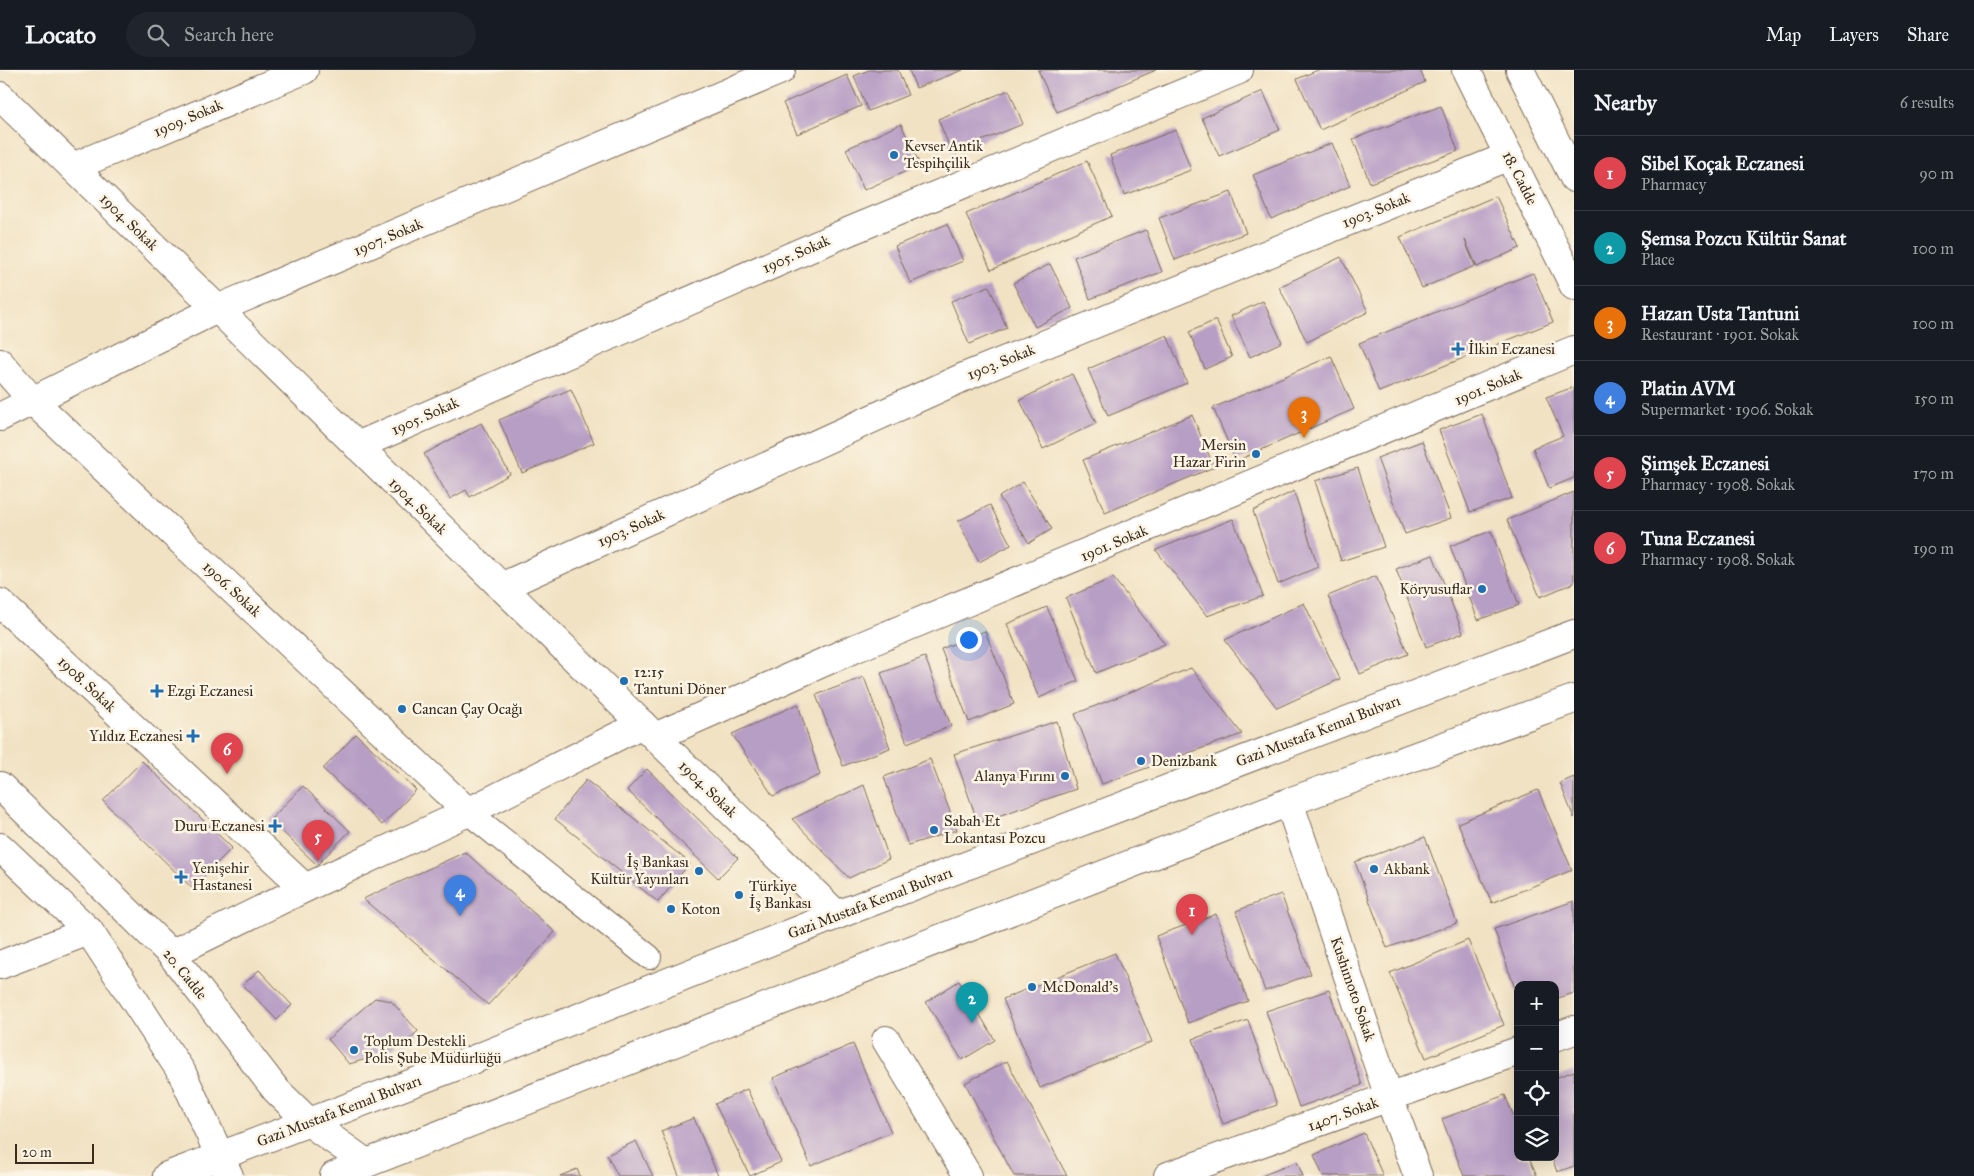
<!DOCTYPE html>
<meta charset="utf-8">
<style>
body{margin:0;font-family:"IM FELL Great Primer",serif;background:#20242c;color:#f1f3f6}
.controls{position:absolute;right:15px;bottom:15px;display:grid;overflow:hidden;border-radius:10px;box-shadow:0 5px 20px #0002}
.controls button{width:45px;height:45px;display:grid;place-items:center;padding:0;border:0;border-bottom:1px solid #363941;background:#171b24;color:#f1f3f6;font:25px sans-serif}
.scale{position:absolute;left:15px;bottom:12px;width:79px;box-sizing:border-box;padding-left:5px;border:2px solid #3b2a1e;border-top:0;font-size:14px;line-height:18px;white-space:nowrap;color:#3b2a1e;-webkit-text-stroke:4px #fcf5e5;paint-order:stroke}
.you{position:absolute;left:968px;top:569px;width:18px;height:18px;margin:-12px;border:4px solid #fff;border-radius:50%;background:#1a73e8;box-shadow:0 0 0 8px #1a73e833}
.badge{display:grid;place-items:center;width:32px;height:32px;border-radius:50%;background:#1f6fb2;color:#fff;font-size:16px;font-weight:700}
.pin{position:absolute;translate:-50% -41px;filter:drop-shadow(0 1px 2px #0008)}
.pin::after{content:'';position:absolute;top:26px;width:18px;height:15px;background:inherit;clip-path:polygon(0 0,100% 0,50% 100%)}
.list{margin:0;padding:0;list-style:none}
h2{display:flex;justify-content:space-between;align-items:center;height:65px;margin:0;padding:0 20px;font-size:21px}
h2 small{font-size:16px;font-weight:400;color:#9ea1a6}
.list li{display:grid;grid-template-columns:32px 1fr auto;gap:15px;align-items:center;box-sizing:border-box;height:75px;padding:0 20px;border-top:1px solid #363941}
.list b{display:block;font-size:19px;white-space:nowrap}
.list p{margin:0;font-size:16px;white-space:nowrap;color:#9ea1a6}
.list em{font-size:16px;font-style:normal;color:#9ea1a6}
.icon{flex:none;width:28px;height:28px;fill:none;stroke:currentColor;stroke-width:2;stroke-linecap:round;stroke-linejoin:round}
.map{position:relative;flex:none;width:1574px;height:1106px;overflow:hidden}
header{display:flex;align-items:center;gap:30px;box-sizing:border-box;height:70px;padding:0 25px;background:#171b24;border-bottom:1px solid #363941}
header strong{font-size:24px}
nav{display:flex;gap:28px;margin-inline-start:auto;font-size:18px}
.search{width:350px;height:45px;background:#20242c;display:flex;align-items:center;gap:12px;box-sizing:border-box;padding:0 18px;border-radius:28px;color:#9ea1a6;font-size:19px}
main{display:flex}
aside{flex:1;background:#171b24}
.map>svg:first-child{display:block}
.building{fill:#b79ec5}
.lines{fill:none;stroke-linecap:round;stroke-linejoin:round}
.pedestrian-casing{stroke:#7b6a58;stroke-width:26}
.minor-casing{stroke:#7b6a58;stroke-width:30}
.tertiary-casing{stroke:#7b6a58;stroke-width:30}
.trunk-casing{stroke:#7b6a58;stroke-width:30}
.pedestrian{stroke:#fff;stroke-width:24}
.minor{stroke:#fff;stroke-width:28}
.tertiary{stroke:#fff;stroke-width:28}
.trunk{stroke:#fff;stroke-width:28}
.poi-dot{fill:#1f6fb2;stroke:#fcf5e5;stroke-width:2}
.labels{text-anchor:middle;dominant-baseline:central;stroke-width:5;stroke-linejoin:round;paint-order:stroke}
.street-label{font-size:15px;fill:#3b2a1e;stroke:#fcf5e5}
.poi-label{font-size:15px;fill:#3b2a1e;stroke:#fcf5e5;text-anchor:start}
</style>
<header>
<strong>Locato</strong>
<div class="search"><svg class="icon" aria-label="search" viewBox="0 0 24 24"><circle cx="10" cy="10" r="6"/><path d="M15 15l6 6"/></svg>Search here</div>
<nav><a>Map</a><a>Layers</a><a>Share</a></nav>
</header>
<main>
<div class="map">
<svg width="1574" height="1106" viewBox="0 0 1574 1106">
<rect width="100%" height="100%" fill="#fcf5e5"/>
<filter id="ink" filterUnits="userSpaceOnUse"><feTurbulence type="fractalNoise" baseFrequency=".02" numOctaves="2"/><feDisplacementMap in="SourceGraphic" scale="10" xChannelSelector="R" yChannelSelector="G"/><feConvolveMatrix kernelMatrix="1 2 1 2 8 2 1 2 1" color-interpolation-filters="sRGB"/></filter>
<filter id="wash" filterUnits="userSpaceOnUse"><feTurbulence type="fractalNoise" baseFrequency=".0096" numOctaves="4" result="noise"/><feDisplacementMap in="SourceGraphic" scale="20" xChannelSelector="R" yChannelSelector="G"/><feGaussianBlur stdDeviation="1.12" result="paint"/><feColorMatrix in="noise" values="0 0 0 0 0 0 0 0 0 0 0 0 0 0 0 0 0 1.4 0 .05"/><feComposite in="paint" operator="in"/></filter>
<g filter="url(#wash)">
<rect width="100%" height="100%" fill="#f1e2c3"/>
<g id="blocks">
<!-- building -->
<g class="building">
<polygon points="869,0 898,0 908,25 868,41 854,6"/>
<polygon points="909,0 963,0 916,18"/>
<polygon points="1038,0 1156,0 1057,42"/>
<polygon points="1318,0 1420,0 1425,12 1320,60 1297,9"/>
<polygon points="847,5 861,36 797,64 783,33"/>
<polygon points="1009,20 1023,54 952,83 938,49"/>
<polygon points="1263,21 1280,60 1219,86 1202,48"/>
<polygon points="1441,36 1458,81 1370,113 1353,69"/>
<polygon points="901,54 920,95 864,120 846,79"/>
<polygon points="1176,60 1191,100 1124,125 1110,85"/>
<polygon points="1332,73 1350,116 1271,149 1253,105"/>
<polygon points="1087,91 1112,146 991,200 966,144"/>
<polygon points="1231,122 1246,163 1175,190 1159,148"/>
<polygon points="1496,126 1520,178 1477,197 1465,170 1475,196 1422,218 1400,167"/>
<polygon points="947,154 963,191 910,213 895,176"/>
<polygon points="1146,160 1162,202 1090,229 1074,187"/>
<polygon points="1341,187 1368,242 1307,272 1279,217"/>
<polygon points="1050,194 1072,238 1035,257 1013,213"/>
<polygon points="1533,203 1553,252 1379,322 1359,273"/>
<polygon points="989,216 1007,258 969,274 951,231"/>
<polygon points="1263,231 1282,272 1250,287 1231,246"/>
<polygon points="1216,250 1232,287 1205,299 1189,262"/>
<polygon points="1167,265 1187,313 1108,346 1088,299"/>
<polygon points="1331,286 1354,339 1236,391 1213,338"/>
<polygon points="1072,304 1096,353 1043,379 1020,330"/>
<polygon points="1574,317 1574,408 1549,418 1533,378 1563,366 1546,327"/>
<polygon points="571,319 594,373 522,403 499,350"/>
<polygon points="1482,344 1512,428 1470,442 1439,360"/>
<polygon points="1192,345 1214,397 1105,443 1083,390"/>
<polygon points="481,353 510,404 470,427 466,420 450,429 424,384"/>
<polygon points="1422,371 1451,448 1405,464 1377,388"/>
<polygon points="1358,398 1384,477 1341,491 1315,411"/>
<polygon points="1023,412 1052,459 1029,473 999,427"/>
<polygon points="1294,421 1318,497 1278,514 1253,441"/>
<polygon points="1574,422 1574,513 1540,527 1507,450"/>
<polygon points="990,435 1011,475 979,492 958,451"/>
<polygon points="1233,449 1263,526 1207,546 1156,480"/>
<polygon points="1491,461 1519,535 1478,550 1450,476"/>
<polygon points="1433,485 1463,563 1426,577 1396,499"/>
<polygon points="1376,506 1408,584 1360,604 1328,526"/>
<polygon points="1113,508 1165,574 1096,603 1066,528"/>
<polygon points="1304,533 1340,609 1277,638 1225,570"/>
<polygon points="1047,537 1078,611 1039,628 1007,554"/>
<polygon points="985,561 1014,634 969,652 941,579"/>
<polygon points="925,587 951,656 907,673 881,603"/>
<polygon points="1191,598 1242,664 1102,714 1075,644"/>
<polygon points="864,607 890,678 843,696 816,625"/>
<polygon points="798,634 820,705 773,726 732,664"/>
<polygon points="1057,651 1076,719 978,753 954,684"/>
<polygon points="356,664 416,720 382,755 323,699"/>
<polygon points="930,689 957,760 908,775 884,707"/>
<polygon points="142,691 232,778 192,818 103,731"/>
<polygon points="647,699 738,788 718,808 627,720"/>
<polygon points="1574,707 1574,748 1560,713"/>
<polygon points="586,710 690,793 658,832 555,749"/>
<polygon points="864,715 889,789 849,808 792,749"/>
<polygon points="303,716 350,761 317,795 270,750"/>
<polygon points="1538,720 1572,800 1492,833 1458,753"/>
<polygon points="1425,767 1457,853 1387,878 1355,792"/>
<polygon points="465,782 555,862 488,935 363,829"/>
<polygon points="1281,824 1311,904 1265,921 1236,841"/>
<polygon points="1574,831 1574,923 1555,929 1555,915 1518,915 1517,924 1494,859"/>
<polygon points="1216,844 1248,931 1188,953 1156,866"/>
<polygon points="1468,870 1504,955 1426,988 1390,903"/>
<polygon points="1115,883 1152,972 1040,1018 1003,929"/>
<polygon points="259,900 292,935 277,950 243,915"/>
<polygon points="959,911 995,970 962,990 926,932"/>
<polygon points="1329,920 1362,1015 1299,1037 1266,941"/>
<polygon points="375,928 391,931 418,961 405,974 398,972 393,979 385,978 377,986 349,994 328,969"/>
<polygon points="1248,950 1277,1035 1223,1054 1193,969"/>
<polygon points="853,974 891,1062 811,1096 773,1008"/>
<polygon points="1007,991 1067,1106 1014,1106 965,1013"/>
<polygon points="1574,1001 1574,1096 1557,1102 1552,1087 1555,1087 1555,1008"/>
<polygon points="747,1019 781,1092 750,1106 715,1034"/>
<polygon points="1505,1025 1518,1057 1518,1087 1529,1087 1537,1106 1464,1106 1442,1049"/>
<polygon points="694,1048 718,1106 679,1106 661,1061"/>
<polygon points="1364,1063 1383,1106 1323,1106 1314,1085"/>
<polygon points="636,1071 653,1106 618,1106 607,1085"/>
<polygon points="1297,1092 1303,1106 1261,1106"/>
<polygon points="577,1099 580,1106 560,1106"/>
</g>
</g>
</g>
<g filter="url(#ink)">
<use href="#blocks" fill-opacity="0" stroke="#7b6a58" stroke-width="1"/>
<g class="lines">
<defs>
<polyline id="pedestrian" points="468,742 649,887"/>
<g id="minor">
<polyline points="0,26 837,845"/>
<polyline points="73,97 304,0"/>
<polyline points="0,293 33,331 468,742"/>
<polyline points="0,347 217,239 781,0"/>
<polyline points="357,376 845,163 1239,0"/>
<polyline points="501,517 964,307 1509,86"/>
<polyline points="0,533 305,818"/>
<polyline points="655,667 849,581 1574,280"/>
<polyline points="1289,732 1389,1027 1418,1106"/>
<polyline points="171,884 305,818 468,742 642,654"/>
<polyline points="0,895 89,861"/>
<polyline points="1555,967 1574,960"/>
<polyline points="886,970 968,1106"/>
<polyline points="1168,1106 1518,981"/>
</g>
<g id="tertiary">
<polyline points="1466,0 1574,216"/>
<polyline points="1520,0 1574,108"/>
<polyline points="0,716 171,884 276,1020 310,1053 366,1093"/>
<polyline points="0,777 89,861 182,1003 229,1106"/>
</g>
<g id="trunk">
<polyline points="167,1106 452,998 837,845 1574,564"/>
<polyline points="334,1106 1289,732 1574,629"/>
</g>
</defs>
<!-- pedestrian casing -->
<use href="#pedestrian" class="pedestrian-casing"/>
<!-- minor casing -->
<use href="#minor" class="minor-casing"/>
<!-- tertiary casing -->
<use href="#tertiary" class="tertiary-casing"/>
<!-- trunk casing -->
<use href="#trunk" class="trunk-casing"/>
<!-- pedestrian -->
<use href="#pedestrian" class="pedestrian"/>
<!-- minor -->
<use href="#minor" class="minor"/>
<!-- tertiary -->
<use href="#tertiary" class="tertiary"/>
<!-- trunk -->
<use href="#trunk" class="trunk"/>
</g>
</g>
<!-- markers -->
<g class="poi-dot">
<circle cx="894" cy="85" r="5"/>
<path d="M1455.5 271.5h5v5h5v5h-5v5h-5v-5h-5v-5h5z"/>
<circle cx="1256" cy="384" r="5"/>
<circle cx="1482" cy="519" r="5"/>
<circle cx="624" cy="611" r="5"/>
<path d="M154.5 613.5h5v5h5v5h-5v5h-5v-5h-5v-5h5z"/>
<circle cx="402" cy="639" r="5"/>
<path d="M190.5 658.5h5v5h5v5h-5v5h-5v-5h-5v-5h5z"/>
<circle cx="1141" cy="691" r="5"/>
<circle cx="1065" cy="706" r="5"/>
<path d="M272.5 748.5h5v5h5v5h-5v5h-5v-5h-5v-5h5z"/>
<circle cx="934" cy="760" r="5"/>
<circle cx="1374" cy="799" r="5"/>
<circle cx="699" cy="801" r="5"/>
<path d="M178.5 799.5h5v5h5v5h-5v5h-5v-5h-5v-5h5z"/>
<circle cx="739" cy="825" r="5"/>
<circle cx="671" cy="839" r="5"/>
<circle cx="1032" cy="917" r="5"/>
<circle cx="354" cy="980" r="5"/>
</g>
<g class="labels">
<!-- street labels -->
<g class="street-label">
<text transform="translate(188 48) rotate(-23)">1909. Sokak</text>
<text transform="translate(1520 108) rotate(63)">18. Cadde</text>
<text transform="translate(1376 140) rotate(-22)">1903. Sokak</text>
<text transform="translate(129 152) rotate(44)">1904. Sokak</text>
<text transform="translate(388 167) rotate(-23)">1907. Sokak</text>
<text transform="translate(796 184) rotate(-24)">1905. Sokak</text>
<text transform="translate(1001 292) rotate(-22)">1903. Sokak</text>
<text transform="translate(1488 317) rotate(-23)">1901. Sokak</text>
<text transform="translate(425 346) rotate(-24)">1905. Sokak</text>
<text transform="translate(418 436) rotate(44)">1904. Sokak</text>
<text transform="translate(631 458) rotate(-24)">1903. Sokak</text>
<text transform="translate(1114 473) rotate(-23)">1901. Sokak</text>
<text transform="translate(232 519) rotate(43)">1906. Sokak</text>
<text transform="translate(87 614) rotate(43)">1908. Sokak</text>
<text transform="translate(1318 661) rotate(-21)">Gazi Mustafa Kemal Bulvarı</text>
<text transform="translate(708 719) rotate(44)">1904. Sokak</text>
<text transform="translate(870 833) rotate(-21)">Gazi Mustafa Kemal Bulvarı</text>
<text transform="translate(185 904) rotate(51)">20. Cadde</text>
<text transform="translate(1353 919) rotate(71)">Kushimoto Sokak</text>
<text transform="translate(339 1041) rotate(-21)">Gazi Mustafa Kemal Bulvarı</text>
<text transform="translate(1343 1044) rotate(-20)">1407. Sokak</text>
</g>
<!-- poi labels -->
<g class="poi-label">
<text x="904" y="76">Kevser Antik<tspan x="904" dy="17">Tespihçilik</tspan></text>
<text x="1468" y="279">İlkin Eczanesi</text>
<text x="1246" y="375" text-anchor="end">Mersin<tspan x="1246" dy="17">Hazar Firin</tspan></text>
<text x="1472" y="519" text-anchor="end">Köryusuflar</text>
<text x="634" y="602">12:15<tspan x="634" dy="17">Tantuni Döner</tspan></text>
<text x="167" y="621">Ezgi Eczanesi</text>
<text x="412" y="639">Cancan Çay Ocağı</text>
<text x="183" y="666" text-anchor="end">Yıldız Eczanesi</text>
<text x="1151" y="691">Denizbank</text>
<text x="1055" y="706" text-anchor="end">Alanya Fırını</text>
<text x="944" y="751">Sabah Et<tspan x="944" dy="17">Lokantası Pozcu</tspan></text>
<text x="265" y="756" text-anchor="end">Duru Eczanesi</text>
<text x="689" y="792" text-anchor="end">İş Bankası<tspan x="689" dy="17">Kültür Yayınları</tspan></text>
<text x="192" y="798">Yenişehir<tspan x="192" dy="17">Hastanesi</tspan></text>
<text x="1384" y="799">Akbank</text>
<text x="749" y="816">Türkiye<tspan x="749" dy="17">İş Bankası</tspan></text>
<text x="681" y="839">Koton</text>
<text x="1042" y="917">McDonald's</text>
<text x="364" y="971">Toplum Destekli<tspan x="364" dy="17">Polis Şube Müdürlüğü</tspan></text>
</g>
</g>
</svg>
<div class="controls">
<button>+</button>
<button>−</button>
<button><svg class="icon" aria-label="locate" viewBox="0 0 24 24"><circle cx="12" cy="12" r="6"/><path d="M12 2v4M12 18v4M2 12h4M18 12h4"/></svg></button>
<button><svg class="icon" aria-label="layers" viewBox="0 0 24 24"><path d="M12 4l9 5-9 5-9-5zM3 14l9 5 9-5"/></svg></button>
</div>
<div class="scale">20 m</div>
<div class="you"></div>
<div class="pin badge" style="left:1192px;top:865px;background:#e0444e">1</div>
<div class="pin badge" style="left:972px;top:953px;background:#0f9aa8">2</div>
<div class="pin badge" style="left:1304px;top:368px;background:#e8710a">3</div>
<div class="pin badge" style="left:460px;top:846px;background:#3f7fe0">4</div>
<div class="pin badge" style="left:318px;top:791px;background:#e0444e">5</div>
<div class="pin badge" style="left:227px;top:704px;background:#e0444e">6</div>
</div>
<aside>
<h2>Nearby<small>6 results</small></h2>
<ul class="list">
<li><span class="badge" style="background:#e0444e">1</span><div><b>Sibel Koçak Eczanesi</b><p>Pharmacy</p></div><em>90 m</em></li>
<li><span class="badge" style="background:#0f9aa8">2</span><div><b>Şemsa Pozcu Kültür Sanat</b><p>Place</p></div><em>100 m</em></li>
<li><span class="badge" style="background:#e8710a">3</span><div><b>Hazan Usta Tantuni</b><p>Restaurant · 1901. Sokak</p></div><em>100 m</em></li>
<li><span class="badge" style="background:#3f7fe0">4</span><div><b>Platin AVM</b><p>Supermarket · 1906. Sokak</p></div><em>150 m</em></li>
<li><span class="badge" style="background:#e0444e">5</span><div><b>Şimşek Eczanesi</b><p>Pharmacy · 1908. Sokak</p></div><em>170 m</em></li>
<li><span class="badge" style="background:#e0444e">6</span><div><b>Tuna Eczanesi</b><p>Pharmacy · 1908. Sokak</p></div><em>190 m</em></li>
</ul>
</aside>
</main>
